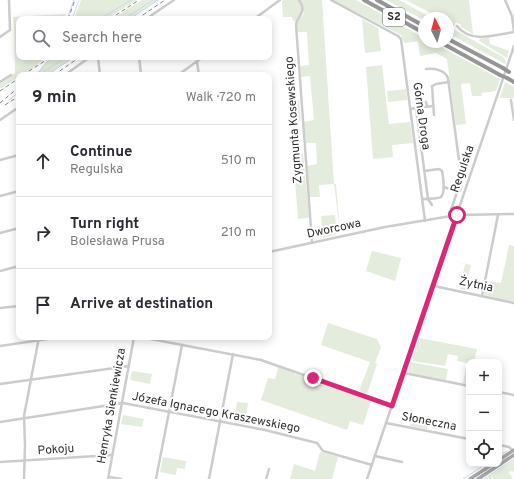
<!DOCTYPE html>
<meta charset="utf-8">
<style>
body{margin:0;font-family:Overpass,sans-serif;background:#f2f2f3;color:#2b2b33}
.controls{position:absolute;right:12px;bottom:12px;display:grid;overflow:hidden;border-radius:8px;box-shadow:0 2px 10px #0003}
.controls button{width:36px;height:36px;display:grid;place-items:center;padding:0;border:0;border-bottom:1px solid #e1e1e2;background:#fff;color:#2b2b33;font:20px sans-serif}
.compass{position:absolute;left:418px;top:12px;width:36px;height:36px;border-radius:50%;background:#fff;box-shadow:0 2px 10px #0003;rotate:354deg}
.stop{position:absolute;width:12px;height:12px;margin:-9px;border:3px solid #db2777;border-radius:50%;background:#fff}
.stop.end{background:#db2777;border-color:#fff;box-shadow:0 1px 4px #0008}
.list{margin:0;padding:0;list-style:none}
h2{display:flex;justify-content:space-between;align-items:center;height:52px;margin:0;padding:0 16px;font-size:17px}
h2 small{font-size:13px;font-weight:400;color:#7c7c81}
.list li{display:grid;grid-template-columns:26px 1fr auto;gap:12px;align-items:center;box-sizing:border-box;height:72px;padding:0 16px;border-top:1px solid #e1e1e2}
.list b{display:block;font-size:15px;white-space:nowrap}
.list p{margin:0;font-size:13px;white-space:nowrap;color:#7c7c81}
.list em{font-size:13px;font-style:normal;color:#7c7c81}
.icon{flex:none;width:22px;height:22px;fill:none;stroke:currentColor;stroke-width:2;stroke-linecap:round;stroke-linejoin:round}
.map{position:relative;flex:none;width:514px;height:479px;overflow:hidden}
.search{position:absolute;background:#fff;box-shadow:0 2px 10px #0003;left:16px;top:16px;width:256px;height:44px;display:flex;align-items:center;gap:10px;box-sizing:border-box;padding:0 14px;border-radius:8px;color:#7c7c81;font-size:15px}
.panel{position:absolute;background:#fff;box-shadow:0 2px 10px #0003;left:16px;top:72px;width:256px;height:268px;border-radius:8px}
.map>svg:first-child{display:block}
.green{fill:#e4ecdd}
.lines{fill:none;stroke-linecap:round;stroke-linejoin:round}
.stream{stroke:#c9dbec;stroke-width:1}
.minor{stroke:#ccc;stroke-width:2.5}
.major{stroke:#a7a7a7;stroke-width:3.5}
.highway{stroke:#969696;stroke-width:4}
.rail{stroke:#848484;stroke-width:1;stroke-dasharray:4 3;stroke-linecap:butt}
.highway-bridge{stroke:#969696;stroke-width:4}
.route{stroke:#db2777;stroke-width:5}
.labels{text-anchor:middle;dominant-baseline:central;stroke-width:4;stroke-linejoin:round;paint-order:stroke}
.shield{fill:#fff;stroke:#6d6d6d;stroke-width:1}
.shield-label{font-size:11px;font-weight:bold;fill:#2f2f2f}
.street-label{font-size:12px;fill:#2f2f2f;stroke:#fff}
</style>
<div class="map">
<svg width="514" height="479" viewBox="0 0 514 479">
<rect width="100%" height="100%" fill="#fff"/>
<!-- green -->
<g class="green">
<polygon points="81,0 137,0 107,19 74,19"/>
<polygon points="142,0 158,0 130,19 112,19"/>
<path d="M284,0h14c6,9 3,13 -2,22l-3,-2 -1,-3h-9l-1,-16z"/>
<path d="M300,0h22l12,184h2l4,48 -6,-48 -15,1 1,12h-11l-2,-31 10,-2 -1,-21h-10l-2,-21 10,-2 -4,-44 -9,1 -1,-11 9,-1 -2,-33h-10c-2,-8 3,-13 7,-19z"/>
<polygon points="333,0 356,0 424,38 424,42 432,42 500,79 496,91 481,93 482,96 472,96 470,83 461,84 466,124 456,125 447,59 436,53 420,56 418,41 404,43 403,39 401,35"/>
<polygon points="386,0 399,0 432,18 424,18 424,20"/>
<polygon points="406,0 469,0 473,34 461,27 461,25 456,22 454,26 448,23 448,18 440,18"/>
<path d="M66,14l-2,5h-45v38h26c-8,11 -33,23 -45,32v-5l15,-11 -1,-46 -1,-10z"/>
<polygon points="362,19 378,28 381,51 365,53"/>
<polygon points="448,26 503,57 506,61 505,64 448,33"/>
<polygon points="489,37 490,44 509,51 507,58 479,41 480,39"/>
<polygon points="54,57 74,57 48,75 35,75 47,61"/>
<polygon points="382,65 389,124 410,122 413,143 392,145 393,157 373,159 366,67"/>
<polygon points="505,82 514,87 514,98 500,98"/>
<polygon points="406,89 407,100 388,102 387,91"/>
<polygon points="289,100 299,100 301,121 291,122"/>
<polygon points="303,154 309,217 307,218 298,219 293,155"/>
<polygon points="335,215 337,233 335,235 323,238 321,216"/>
<polygon points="509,245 514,246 514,302 485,295 484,294 487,281 501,283"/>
<polygon points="372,251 401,258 395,281 366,271"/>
<polygon points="445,259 471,265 465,290 460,289 465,264"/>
<polygon points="328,323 377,339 381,347 375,363 377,364 367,394 359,391 370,362 321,345"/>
<polygon points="419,338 477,349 474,362 469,362 469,385 463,383 467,363 457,361 458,356 448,354 445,366 412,361"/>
<polygon points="411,362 448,369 446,380 409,373 408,370"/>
<polygon points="274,366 294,373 296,375 296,374 366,398 366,399 368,400 369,399 380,404 371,401 363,425 350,421 347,430 261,400 268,378 275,379 278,368"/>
<polygon points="132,371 152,374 150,384 130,380"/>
<polygon points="237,402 248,403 245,424 223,419 224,413 225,419 234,421"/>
<polygon points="413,414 430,417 427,429 410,426"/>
<polygon points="123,415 144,419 142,427 121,424"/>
<polygon points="320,452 338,457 332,479 290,479 294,464 315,471"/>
<polygon points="163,457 186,461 185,469 177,468 176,475 160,472"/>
<polygon points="514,460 514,471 513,472 511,471 509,472 513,479 485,479"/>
</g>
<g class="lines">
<!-- stream -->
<g class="stream">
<polyline points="67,19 74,0"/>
<polyline points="72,19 79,0"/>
<polyline points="100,19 131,0"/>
<polyline points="124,19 153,0"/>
<polyline points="130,19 158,0"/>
<polyline points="37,75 51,57"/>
<polyline points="39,75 66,57"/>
<polyline points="47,75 74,57"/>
<polyline points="9,100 19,92"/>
<polyline points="499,456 507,451"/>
<polyline points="463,479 486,464"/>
<polyline points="484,479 514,459"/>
</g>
<!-- minor -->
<g class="minor">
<path d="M299,0c9,13 -2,15 -3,25l16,217"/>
<polyline points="331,0 398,36 401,39 425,221"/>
<polyline points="146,19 174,0"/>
<polyline points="254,19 280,0"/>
<path d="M457,26c14,18 38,9 57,6l-2,-16 -7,-16"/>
<polyline points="0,37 10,30 9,0"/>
<polyline points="98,57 100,75"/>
<polyline points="139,57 141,75"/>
<polyline points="197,62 199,75"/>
<path d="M426,69c8,-1 19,1 22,9l14,105 -2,8 -2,1 -14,-5"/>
<polyline points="65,75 90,57"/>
<polyline points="178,75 203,57"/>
<polyline points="0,82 11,75"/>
<polyline points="511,100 514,120"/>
<polyline points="426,102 427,106"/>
<polyline points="416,108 433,106"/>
<polyline points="410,109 416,108 428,199 423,199"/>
<polyline points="434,115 432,86 436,84 449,82"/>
<polyline points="0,120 19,107"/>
<polyline points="0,160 19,155"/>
<path d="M424,171l15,-2 3,2c1,6 4,21 -1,26 -3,2 -10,1 -13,2l4,6"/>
<polyline points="0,196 19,191"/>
<polyline points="451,210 457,192"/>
<polyline points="0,233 19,228"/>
<polyline points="269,252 385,227 457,215 514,214"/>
<polyline points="0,271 19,266"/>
<polyline points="434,286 514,303"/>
<polyline points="482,296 498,215"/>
<polyline points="0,308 19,306"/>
<polyline points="140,337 261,360 392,406"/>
<polyline points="0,346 61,337"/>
<polyline points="404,373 469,386"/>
<polyline points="0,384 129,366"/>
<polyline points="499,392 514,395"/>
<polyline points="0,422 123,403 265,430 317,443 323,451 372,465"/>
<polyline points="386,423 469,439"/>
<polyline points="499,445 509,447 513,451"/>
<polyline points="375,456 402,462"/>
<polyline points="0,462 112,455"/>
<polyline points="109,477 121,479"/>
<polyline points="24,479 25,446 24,416 39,337"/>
<polyline points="108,479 134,337"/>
<polyline points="156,479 182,345"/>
<polyline points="209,479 233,354"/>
<polyline points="266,479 269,469"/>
<polyline points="367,479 514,46"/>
</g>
<!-- major -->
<g class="major">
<polyline points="499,460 514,450"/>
<polyline points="470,479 493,464"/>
<polyline points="478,479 514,455"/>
</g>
<!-- highway -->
<g class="highway">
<polyline points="364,0 424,33"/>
<polyline points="377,0 424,26"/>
<polyline points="448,39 503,68"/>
<polyline points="440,42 500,75"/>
<polyline points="507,78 514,82"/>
</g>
<!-- rail -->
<g class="rail">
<polyline points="68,19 75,0"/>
<polyline points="110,19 139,0"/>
<polyline points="137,19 165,0"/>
<polyline points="23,75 51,57"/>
<polyline points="54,75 80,57"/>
<polyline points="0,91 19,78"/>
<polyline points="0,103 19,87"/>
<polyline points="5,105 19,96"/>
</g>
<!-- highway-bridge -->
<g class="highway-bridge">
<polyline points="503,68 509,72"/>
<polyline points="500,75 507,78"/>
</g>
</g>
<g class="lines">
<!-- route -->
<polyline class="route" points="313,378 392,406 457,215"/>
</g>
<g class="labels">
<!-- shield labels -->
<rect class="shield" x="383" y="8" width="22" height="18" rx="3"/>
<g class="shield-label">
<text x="394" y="17">S2</text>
</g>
<!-- street labels -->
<g class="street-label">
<text transform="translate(421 116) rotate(82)">Górna Droga</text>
<text transform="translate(294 120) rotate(-94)">Zygmunta Kosewskiego</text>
<text transform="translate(463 169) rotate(-71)">Regulska</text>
<text transform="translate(334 229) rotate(-12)">Dworcowa</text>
<text transform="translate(476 285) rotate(12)">Żytnia</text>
<text transform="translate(112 406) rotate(-80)">Henryka Sienkiewicza</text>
<text transform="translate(216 413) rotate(11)">Józefa Ignacego Kraszewskiego</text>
<text transform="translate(429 422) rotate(11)">Słoneczna</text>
<text transform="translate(56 450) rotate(-4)">Pokoju</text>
</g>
</g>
</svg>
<div class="controls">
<button>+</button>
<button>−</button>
<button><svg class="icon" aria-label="locate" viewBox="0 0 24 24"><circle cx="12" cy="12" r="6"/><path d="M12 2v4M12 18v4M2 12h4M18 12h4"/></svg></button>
</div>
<svg class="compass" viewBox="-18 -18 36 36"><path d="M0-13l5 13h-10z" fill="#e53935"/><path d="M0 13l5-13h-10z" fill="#7c7c81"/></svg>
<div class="stop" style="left:457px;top:215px"></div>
<div class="stop end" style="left:313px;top:378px"></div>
<div class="search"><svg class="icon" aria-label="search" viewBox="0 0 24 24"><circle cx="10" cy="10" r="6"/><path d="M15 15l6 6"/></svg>Search here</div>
<section class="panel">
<h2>9 min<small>Walk · 720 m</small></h2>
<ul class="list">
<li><svg class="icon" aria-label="ahead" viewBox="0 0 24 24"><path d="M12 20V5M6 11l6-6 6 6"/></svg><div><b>Continue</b><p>Regulska</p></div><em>510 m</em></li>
<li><svg class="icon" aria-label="right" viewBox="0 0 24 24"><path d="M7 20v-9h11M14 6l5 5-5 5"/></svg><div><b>Turn right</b><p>Bolesława Prusa</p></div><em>210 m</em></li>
<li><svg class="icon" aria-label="arrive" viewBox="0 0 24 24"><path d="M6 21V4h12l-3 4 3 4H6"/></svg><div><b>Arrive at destination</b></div></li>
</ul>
</section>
</div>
